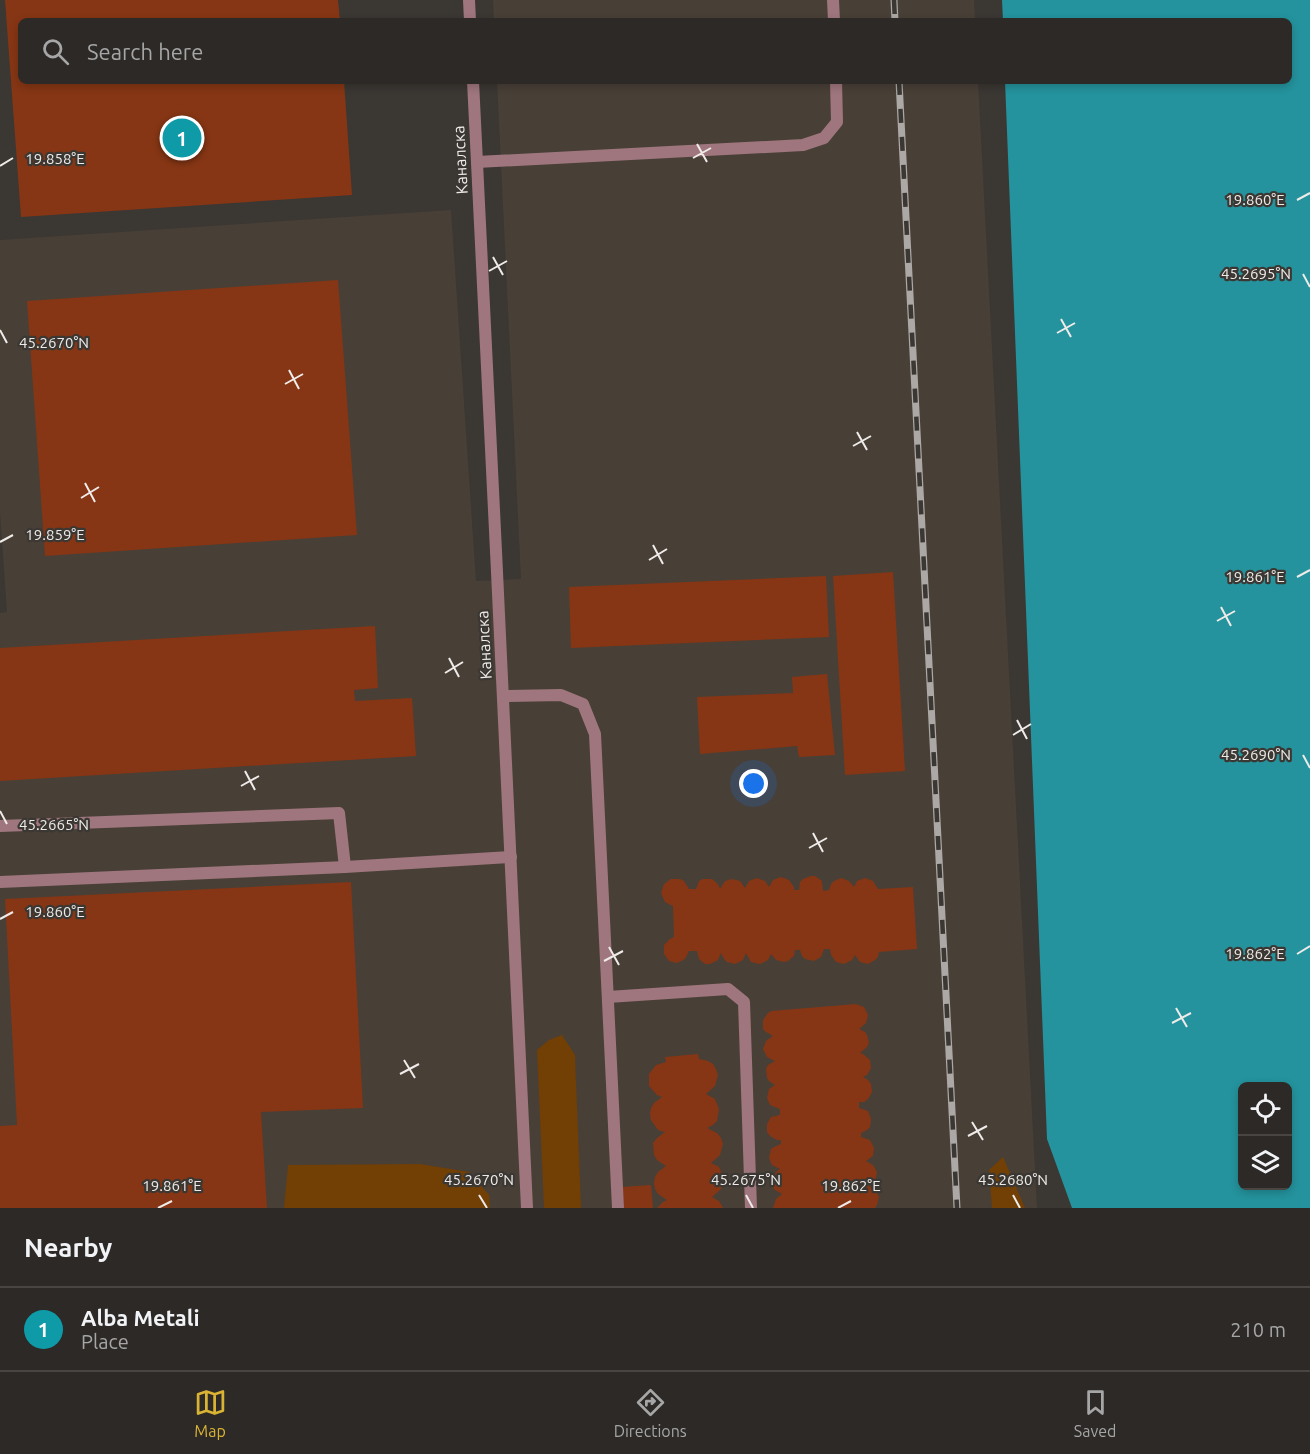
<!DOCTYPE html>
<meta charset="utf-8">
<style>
body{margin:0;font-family:Ubuntu,sans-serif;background:#34312e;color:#f1f3f6}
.controls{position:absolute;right:18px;bottom:18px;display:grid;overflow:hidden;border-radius:9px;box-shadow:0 3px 9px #0003}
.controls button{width:54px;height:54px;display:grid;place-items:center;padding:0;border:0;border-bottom:2px solid #484543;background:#2c2926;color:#f1f3f6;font:30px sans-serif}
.you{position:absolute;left:754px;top:784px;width:21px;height:21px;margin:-15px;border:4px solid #fff;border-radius:50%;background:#1a73e8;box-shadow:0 0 0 9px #1a73e833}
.badge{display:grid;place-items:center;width:39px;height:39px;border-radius:50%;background:#d9b334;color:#fff;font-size:20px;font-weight:700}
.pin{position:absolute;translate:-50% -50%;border:3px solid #fff;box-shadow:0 2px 6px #0006}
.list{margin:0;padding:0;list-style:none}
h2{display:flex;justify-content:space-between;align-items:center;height:78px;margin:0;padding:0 24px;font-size:26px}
h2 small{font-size:20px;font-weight:400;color:#a6a6a7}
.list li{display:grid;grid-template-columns:39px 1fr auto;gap:18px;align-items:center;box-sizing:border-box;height:84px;padding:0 24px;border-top:2px solid #484543}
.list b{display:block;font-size:22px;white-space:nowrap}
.list p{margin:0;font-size:20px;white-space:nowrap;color:#a6a6a7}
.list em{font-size:20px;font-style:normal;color:#a6a6a7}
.icon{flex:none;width:33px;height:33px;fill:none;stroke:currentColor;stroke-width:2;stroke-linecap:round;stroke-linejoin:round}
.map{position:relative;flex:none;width:1310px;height:1208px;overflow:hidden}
.search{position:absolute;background:#2c2926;box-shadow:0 3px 9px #0003;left:18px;right:18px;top:18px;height:66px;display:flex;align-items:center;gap:15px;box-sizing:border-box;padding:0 21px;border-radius:9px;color:#a6a6a7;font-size:22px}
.sheet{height:162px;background:#2c2926}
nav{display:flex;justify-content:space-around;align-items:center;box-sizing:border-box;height:84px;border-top:2px solid #484543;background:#2c2926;font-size:16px;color:#a6a6a7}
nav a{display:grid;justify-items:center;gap:3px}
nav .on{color:#d9b334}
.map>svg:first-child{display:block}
.built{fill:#483f37}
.green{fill:#723f05}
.water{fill:#24939d;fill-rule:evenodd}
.building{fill:#863614}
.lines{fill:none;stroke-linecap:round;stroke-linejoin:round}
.service{stroke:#9f767d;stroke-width:12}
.minor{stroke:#9f767d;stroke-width:12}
.rail-casing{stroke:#aba8a5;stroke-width:7}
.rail{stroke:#3b3733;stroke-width:4.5;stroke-dasharray:14;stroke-linecap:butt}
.ticks{fill:none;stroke:#eeebe9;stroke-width:2}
.labels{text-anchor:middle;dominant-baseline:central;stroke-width:4.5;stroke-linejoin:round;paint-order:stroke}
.street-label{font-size:16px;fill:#eeebe9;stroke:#3b3733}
.ticks-label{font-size:15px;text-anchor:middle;fill:#eeebe9;stroke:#3b3733;stroke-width:4.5;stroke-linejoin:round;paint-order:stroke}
</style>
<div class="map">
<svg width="1310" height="1208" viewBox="0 0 1310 1208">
<rect width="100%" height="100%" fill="#3b3733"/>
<!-- built -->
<g class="built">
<polygon points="493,0 974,0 975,21 494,21"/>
<polygon points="497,81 978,81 1037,1208 0,1208 0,613 7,612 0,512 0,240 451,210 476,581 521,579"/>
</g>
<!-- green -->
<g class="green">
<polygon points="562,1035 575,1055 581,1208 544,1208 537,1050 549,1040"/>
<polygon points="1003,1157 1025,1208 992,1208 989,1170"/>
<polygon points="420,1164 469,1172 489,1195 490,1208 284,1208 288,1165"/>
</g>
<!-- water -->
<path class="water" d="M1002,0h308v1208h-238l-25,-69 -42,-1058h284v-60h-286zM1242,1086h46v100h-46z"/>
<!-- building -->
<g class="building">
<polygon points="5,0 338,0 340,21 21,21 21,81 344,81 352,195 21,217"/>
<polygon points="338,280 357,535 45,556 27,301"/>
<polygon points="893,572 905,771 845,775 833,576"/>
<polygon points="826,576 829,637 571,648 569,587"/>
<polygon points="375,626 378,688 354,690 355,701 412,698 416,756 0,781 0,648"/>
<polygon points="827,674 835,755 799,757 797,746 700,754 697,697 793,693 792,677"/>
<polygon points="811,876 815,876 822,881 823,891 829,890 831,884 834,881 841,878 849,881 854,887 857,881 865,878 873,881 878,889 913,887 917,949 879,952 878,957 875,960 868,964 860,962 855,955 852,960 844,964 836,962 831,955 830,949 824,949 821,957 814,961 805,959 802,956 800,950 795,950 794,956 788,961 784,962 776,960 771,954 768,960 760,964 751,962 746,953 743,960 735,964 727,962 724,959 721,953 718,960 710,964 705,964 699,959 697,951 689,951 685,959 677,963 669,961 664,954 664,945 670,939 674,937 673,906 665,902 661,893 664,884 671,879 680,879 684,881 689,889 696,889 699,881 703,879 712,879 718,884 720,889 725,881 732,879 740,881 745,888 749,881 757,878 765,881 769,887 773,880 781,877 789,880 794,887 794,890 799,890 800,882 803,879"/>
<polygon points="351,882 363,1108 261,1112 267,1208 0,1208 0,1126 17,1125 5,899"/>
<polygon points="856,1004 864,1007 868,1015 866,1023 859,1029 865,1032 867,1035 869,1043 867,1047 860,1053 863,1054 870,1060 871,1068 867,1075 863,1077 868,1080 871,1084 872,1092 868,1099 864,1102 859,1102 859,1108 868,1111 871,1119 870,1127 867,1130 861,1133 861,1137 870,1140 874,1148 873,1156 866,1161 873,1165 877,1172 875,1181 868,1186 871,1187 877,1193 879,1197 877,1205 875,1208 773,1208 776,1199 782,1194 775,1190 772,1186 772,1178 777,1171 780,1169 772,1165 769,1158 771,1149 774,1147 781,1144 781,1140 777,1140 770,1136 767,1132 767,1124 771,1117 780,1115 780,1109 770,1105 767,1098 769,1089 775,1085 769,1081 767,1078 766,1069 768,1065 775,1061 767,1057 763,1049 766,1041 773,1036 766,1032 763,1029 763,1020 768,1013 771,1011"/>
<polygon points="698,1054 699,1059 708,1061 713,1064 716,1069 718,1075 715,1086 706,1094 715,1099 719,1109 717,1121 713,1125 707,1128 717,1133 721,1138 723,1144 720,1155 711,1163 719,1167 724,1178 721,1189 712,1197 719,1201 723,1208 657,1208 663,1202 667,1200 658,1194 655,1189 654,1183 655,1177 658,1172 666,1166 657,1160 654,1155 653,1143 657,1138 665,1132 658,1130 651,1120 650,1114 651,1108 654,1103 662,1097 657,1095 649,1086 649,1074 656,1065 666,1062 665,1057"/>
<polygon points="651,1185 653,1208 624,1208 622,1187"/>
</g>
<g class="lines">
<!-- service -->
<g class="service">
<polyline points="833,0 834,21"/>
<polyline points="477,162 803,145 824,138 837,122 836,81"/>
<polyline points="496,551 527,1208"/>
<polyline points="503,696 561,695 583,704 595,734 618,1208"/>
<polyline points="0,826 339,813 345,867"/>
<polyline points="0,882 345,867 511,857"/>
<polyline points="608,997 728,989 744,1002 751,1208"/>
</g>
<!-- minor -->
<g class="minor">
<polyline points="469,0 470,21"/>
<polyline points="473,81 496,551"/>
</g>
<defs>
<g id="rail">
<polyline points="894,0 895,21"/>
<polyline points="899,81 957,1208"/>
</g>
</defs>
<!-- rail casing -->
<use href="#rail" class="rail-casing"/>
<!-- rail -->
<use href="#rail" class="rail"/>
</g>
<!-- ticks -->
<path class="ticks" d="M697,144l10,18M693,158l18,-10M0,166l13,-8M1297,200l13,-7M493,257l10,18M489,271l18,-10M1303,274l7,13M1061,319l10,18M0,330l7,13M1057,333l18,-10M289,370l10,19M285,384l18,-10M857,432l10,18M853,446l18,-10M85,483l10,19M81,498l18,-11M0,542l13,-7M653,545l10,19M649,560l18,-11M1297,577l13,-7M1221,607l10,19M1217,621l18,-10M449,658l10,19M445,673l18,-11M1017,720l10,19M1013,735l18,-11M1303,755l7,13M245,771l10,19M241,786l18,-10M0,811l7,13M813,833l10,19M809,848l18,-10M0,919l13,-7M609,947l10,18M1297,954l13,-8M604,961l19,-10M1176,1008l11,19M1172,1023l19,-10M404,1060l11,18M400,1074l19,-10M972,1122l11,18M968,1136l19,-10M479,1195l8,13M746,1195l7,13M1013,1195l7,13M158,1208l14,-7M838,1208l13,-7"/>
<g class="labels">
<!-- street labels -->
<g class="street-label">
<text transform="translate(460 160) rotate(-93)">Каналска</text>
<text transform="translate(484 645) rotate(-93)">Каналска</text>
</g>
</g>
<g class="ticks-label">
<text x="55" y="164">19.858°E</text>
<text x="1255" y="205">19.860°E</text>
<text x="1256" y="279">45.2695°N</text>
<text x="54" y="348">45.2670°N</text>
<text x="55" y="540">19.859°E</text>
<text x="1255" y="582">19.861°E</text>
<text x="1256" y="760">45.2690°N</text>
<text x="54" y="830">45.2665°N</text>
<text x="55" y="917">19.860°E</text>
<text x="1255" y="959">19.862°E</text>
<text x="479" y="1185">45.2670°N</text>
<text x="746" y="1185">45.2675°N</text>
<text x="1013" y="1185">45.2680°N</text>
<text x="172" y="1191">19.861°E</text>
<text x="851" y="1191">19.862°E</text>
</g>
</svg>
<div class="controls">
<button><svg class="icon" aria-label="locate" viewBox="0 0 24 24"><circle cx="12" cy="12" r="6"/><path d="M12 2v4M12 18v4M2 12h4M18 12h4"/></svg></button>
<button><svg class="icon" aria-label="layers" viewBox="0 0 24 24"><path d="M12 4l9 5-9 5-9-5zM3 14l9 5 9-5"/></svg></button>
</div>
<div class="you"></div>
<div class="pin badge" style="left:182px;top:138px;background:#0f9aa8">1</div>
<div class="search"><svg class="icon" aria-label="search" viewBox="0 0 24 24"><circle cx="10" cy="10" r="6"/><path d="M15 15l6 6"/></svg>Search here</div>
</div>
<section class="sheet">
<h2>Nearby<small></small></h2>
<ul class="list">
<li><span class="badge" style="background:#0f9aa8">1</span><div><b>Alba Metali</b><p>Place</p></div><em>210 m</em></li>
</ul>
</section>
<nav>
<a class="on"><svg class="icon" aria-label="map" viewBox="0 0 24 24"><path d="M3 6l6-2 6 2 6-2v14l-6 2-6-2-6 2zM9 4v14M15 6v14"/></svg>Map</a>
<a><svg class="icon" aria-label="directions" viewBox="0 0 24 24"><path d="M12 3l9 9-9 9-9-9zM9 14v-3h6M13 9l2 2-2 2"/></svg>Directions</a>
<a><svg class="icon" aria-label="saved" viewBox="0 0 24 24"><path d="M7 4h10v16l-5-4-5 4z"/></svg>Saved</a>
</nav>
